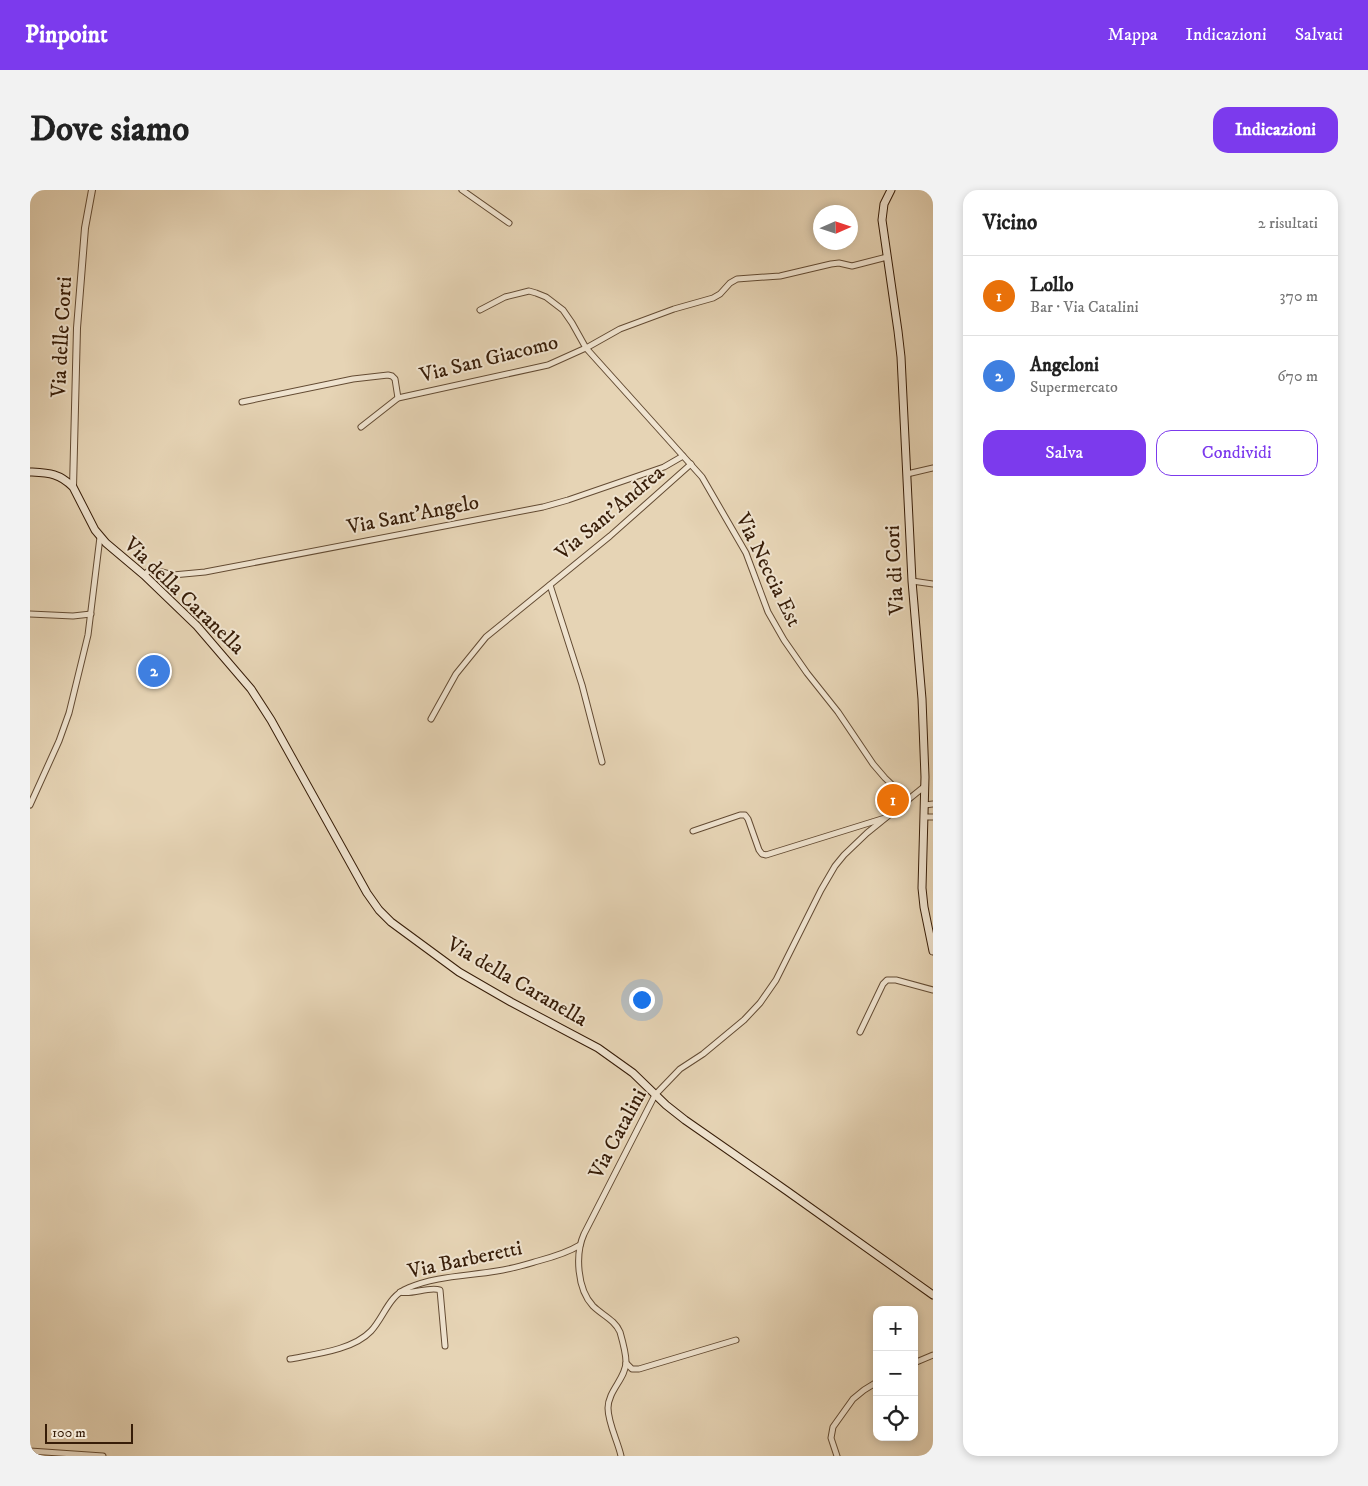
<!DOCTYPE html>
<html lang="it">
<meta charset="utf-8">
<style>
body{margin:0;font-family:"IM FELL DW Pica",serif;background:#f2f2f2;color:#222}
.controls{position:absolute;right:15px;bottom:15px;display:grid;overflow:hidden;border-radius:10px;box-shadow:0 2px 8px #0003}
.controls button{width:45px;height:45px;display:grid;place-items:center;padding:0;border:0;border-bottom:1px solid #e0e0e0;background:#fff;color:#222;font:25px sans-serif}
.compass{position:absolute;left:783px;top:15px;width:45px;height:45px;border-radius:50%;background:#fff;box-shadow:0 2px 8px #0003;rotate:87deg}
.scale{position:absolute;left:15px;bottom:12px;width:88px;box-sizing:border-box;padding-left:5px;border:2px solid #371d08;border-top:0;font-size:14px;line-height:18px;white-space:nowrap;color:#371d08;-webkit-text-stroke:4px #efe3cf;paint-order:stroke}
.you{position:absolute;left:611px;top:809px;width:18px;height:18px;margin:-12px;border:4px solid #fff;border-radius:50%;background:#1a73e8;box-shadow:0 0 0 8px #1a73e833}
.badge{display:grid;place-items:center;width:32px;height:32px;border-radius:50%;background:#7c3aed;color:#fff;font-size:16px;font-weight:700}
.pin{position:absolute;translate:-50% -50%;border:2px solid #fff;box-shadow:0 1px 5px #0006}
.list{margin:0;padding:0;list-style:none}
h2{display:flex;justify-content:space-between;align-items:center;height:65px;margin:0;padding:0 20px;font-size:21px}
h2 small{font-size:16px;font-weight:400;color:#767676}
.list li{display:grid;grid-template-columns:32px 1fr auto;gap:15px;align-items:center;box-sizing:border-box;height:80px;padding:0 20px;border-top:1px solid #e0e0e0}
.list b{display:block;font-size:19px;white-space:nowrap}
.list p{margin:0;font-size:16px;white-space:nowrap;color:#767676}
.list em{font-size:16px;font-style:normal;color:#767676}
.actions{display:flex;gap:10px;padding:15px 20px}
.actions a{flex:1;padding:11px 0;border:1px solid #7c3aed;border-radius:15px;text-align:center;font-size:18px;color:#7c3aed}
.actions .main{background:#7c3aed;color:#fff}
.icon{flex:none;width:28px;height:28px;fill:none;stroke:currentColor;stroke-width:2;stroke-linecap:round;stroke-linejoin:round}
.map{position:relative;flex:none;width:903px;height:1266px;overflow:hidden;border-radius:15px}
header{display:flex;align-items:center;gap:30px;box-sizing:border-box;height:70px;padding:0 25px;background:#7c3aed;color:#fff}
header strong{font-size:24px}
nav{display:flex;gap:28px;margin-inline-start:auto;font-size:18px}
.intro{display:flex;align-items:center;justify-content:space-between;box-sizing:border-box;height:120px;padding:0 30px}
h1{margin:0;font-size:35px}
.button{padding:12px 22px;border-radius:15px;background:#7c3aed;color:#fff;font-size:18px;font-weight:700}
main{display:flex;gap:30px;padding:0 30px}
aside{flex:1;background:#fff;border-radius:15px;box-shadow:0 2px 8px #0003}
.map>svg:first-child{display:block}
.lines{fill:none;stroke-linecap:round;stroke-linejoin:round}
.minor-casing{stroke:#634b33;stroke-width:7}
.tertiary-casing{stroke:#634b33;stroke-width:8}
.secondary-casing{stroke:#371d08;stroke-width:9}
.minor{stroke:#efe3cf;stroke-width:5}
.tertiary{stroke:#efe3cf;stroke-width:6}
.secondary{stroke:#efe3cf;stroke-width:7}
.labels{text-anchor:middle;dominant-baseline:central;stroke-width:4;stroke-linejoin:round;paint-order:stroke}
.street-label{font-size:21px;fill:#371d08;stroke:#efe3cf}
</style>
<header>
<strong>Pinpoint</strong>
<nav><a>Mappa</a><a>Indicazioni</a><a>Salvati</a></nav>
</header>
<div class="intro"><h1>Dove siamo</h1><a class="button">Indicazioni</a></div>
<main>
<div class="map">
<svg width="903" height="1266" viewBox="0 0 903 1266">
<rect width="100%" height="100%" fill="#e6d4b5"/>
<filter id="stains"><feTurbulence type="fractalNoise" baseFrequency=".004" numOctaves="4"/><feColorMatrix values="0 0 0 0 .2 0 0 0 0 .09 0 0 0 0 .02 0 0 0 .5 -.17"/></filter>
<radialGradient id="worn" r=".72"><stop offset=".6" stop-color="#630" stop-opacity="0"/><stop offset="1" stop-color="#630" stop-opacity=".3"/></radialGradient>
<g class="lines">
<defs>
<g id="minor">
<polyline points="432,0 479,33"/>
<polyline points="450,120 475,107 499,101 506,103 516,107 533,120 542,133 556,158 672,287 716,363 738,422 754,450 777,483 808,522 843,574 855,588 878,610"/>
<polyline points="212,212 323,189 358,185 362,186 365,189 368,208"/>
<polyline points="331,237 368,208 518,175 558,157 590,139 644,119 683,108 690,104 700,93 707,89 750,86 801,74 809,73 822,76 857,67"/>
<polyline points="877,284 903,278"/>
<polyline points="114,385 121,379 143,385 175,382 513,317 538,310 634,277 653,266"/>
<polyline points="882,391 903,394"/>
<polyline points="520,395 552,495 572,572"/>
<polyline points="0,424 43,426 61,424"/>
<polyline points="401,529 426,484 456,447 580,346 661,274"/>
<polyline points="0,615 29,551 39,523 58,445 70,347"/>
<polyline points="895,615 903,614"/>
<polyline points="894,627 903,627"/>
<polyline points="663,641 710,625 715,625 718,629 729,660 732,664 736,665 855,628"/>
<polyline points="830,842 853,794 857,790 866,790 903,800"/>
<path d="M370,1102c13,3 29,-6 40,-2l5,56"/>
<path d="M260,1169c26,-5 63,-9 81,-28 13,-14 18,-36 37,-43 27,-12 60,-12 89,-17 14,-2 27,-6 41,-10 15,-4 29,-8 42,-16"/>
<polyline points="596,1173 602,1179 609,1179 706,1150"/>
<polyline points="884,1173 903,1165"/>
<polyline points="0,1261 73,1266"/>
<path d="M591,1266c-3,-14 -13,-33 -13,-48 0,-17 18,-30 18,-46 0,-7 -4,-23 -6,-30 -5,-12 -18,-17 -27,-26 -16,-17 -18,-52 -9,-72l71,-139 25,-26 23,-15 41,-34 16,-17 16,-23 45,-90 14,-24 9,-11 23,-22 58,-47"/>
<polyline points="807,1266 801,1248 803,1237 823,1209 834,1200 847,1192"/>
</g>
<polyline id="tertiary" points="43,297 47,138 55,38 62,0"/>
<g id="secondary">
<polyline points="861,0 854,14 852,30 868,141 871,167 882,391 892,509 895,587 892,698 894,717 903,761"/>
<path d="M0,282c19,1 29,1 43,15l22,43 11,13 38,32 53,51 54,63 20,31 96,173 12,17 12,12 68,50 52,30 87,46 35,25 33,32 19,15 102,71 146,104"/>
</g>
</defs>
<!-- minor casing -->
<use href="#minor" class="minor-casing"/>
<!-- tertiary casing -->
<use href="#tertiary" class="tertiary-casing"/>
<!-- secondary casing -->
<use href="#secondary" class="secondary-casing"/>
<!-- minor -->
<use href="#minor" class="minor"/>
<!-- tertiary -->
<use href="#tertiary" class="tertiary"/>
<!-- secondary -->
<use href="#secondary" class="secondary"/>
</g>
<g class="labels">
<!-- street labels -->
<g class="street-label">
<text transform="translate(32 147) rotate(-87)">Via delle Corti</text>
<text transform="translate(459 169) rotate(-14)">Via San Giacomo</text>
<text transform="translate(580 323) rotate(-40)">Via Sant'Andrea</text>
<text transform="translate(383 325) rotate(-11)">Via Sant'Angelo</text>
<text transform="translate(738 380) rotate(64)">Via Neccia Est</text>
<text transform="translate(865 380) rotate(-93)">Via di Cori</text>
<text transform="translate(154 406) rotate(44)">Via della Caranella</text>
<text transform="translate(487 792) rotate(30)">Via della Caranella</text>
<text transform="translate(588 944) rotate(-62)">Via Catalini</text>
<text transform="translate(435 1070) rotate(-12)">Via Barberetti</text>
</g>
</g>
<rect width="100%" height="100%" filter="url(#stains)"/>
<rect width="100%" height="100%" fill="url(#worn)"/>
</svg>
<div class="controls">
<button>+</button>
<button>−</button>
<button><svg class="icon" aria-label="locate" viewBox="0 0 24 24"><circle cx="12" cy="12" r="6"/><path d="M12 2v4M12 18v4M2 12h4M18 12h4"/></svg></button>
</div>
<svg class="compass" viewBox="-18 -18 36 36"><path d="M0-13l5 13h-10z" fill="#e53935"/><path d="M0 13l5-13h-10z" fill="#767676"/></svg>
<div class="scale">100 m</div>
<div class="you"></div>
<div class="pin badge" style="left:863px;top:610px;background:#e8710a">1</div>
<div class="pin badge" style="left:124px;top:481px;background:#3f7fe0">2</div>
</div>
<aside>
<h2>Vicino<small>2 risultati</small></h2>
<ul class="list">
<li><span class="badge" style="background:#e8710a">1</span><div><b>Lollo</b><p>Bar · Via Catalini</p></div><em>370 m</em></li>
<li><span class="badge" style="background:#3f7fe0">2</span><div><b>Angeloni</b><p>Supermercato</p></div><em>670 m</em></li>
</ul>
<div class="actions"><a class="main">Salva</a><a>Condividi</a></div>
</aside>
</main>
